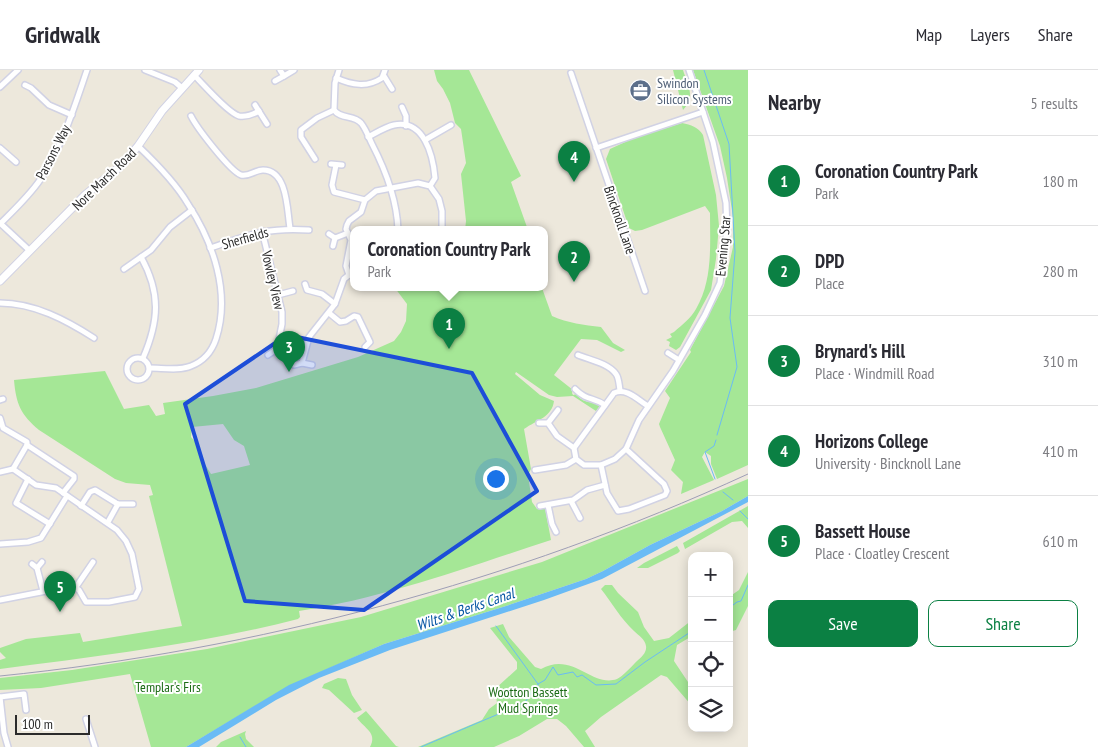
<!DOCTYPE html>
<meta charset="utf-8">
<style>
body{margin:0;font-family:"PT Sans Narrow",sans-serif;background:#f7f7f7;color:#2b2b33}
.controls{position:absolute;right:15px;bottom:15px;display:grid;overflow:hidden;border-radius:10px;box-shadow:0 2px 12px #0003}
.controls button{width:45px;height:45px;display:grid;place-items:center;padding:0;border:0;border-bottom:1px solid #e1e1e2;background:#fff;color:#2b2b33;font:25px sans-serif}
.scale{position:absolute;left:15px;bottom:12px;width:75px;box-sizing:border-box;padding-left:5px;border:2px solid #2b2b2b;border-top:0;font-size:14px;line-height:18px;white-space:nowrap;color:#2b2b2b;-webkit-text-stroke:4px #fff;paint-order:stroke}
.you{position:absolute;left:495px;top:408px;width:18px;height:18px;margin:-12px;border:4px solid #fff;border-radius:50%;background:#1a73e8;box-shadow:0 0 0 8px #1a73e833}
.badge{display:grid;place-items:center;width:32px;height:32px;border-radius:50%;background:#0b8043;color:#fff;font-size:16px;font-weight:700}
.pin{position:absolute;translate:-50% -41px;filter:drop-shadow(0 1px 2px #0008)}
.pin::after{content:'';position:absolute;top:26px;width:18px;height:15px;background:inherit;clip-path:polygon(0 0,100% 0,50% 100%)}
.popup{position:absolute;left:350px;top:156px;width:198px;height:65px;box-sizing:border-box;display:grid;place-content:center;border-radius:10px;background:#fff;filter:drop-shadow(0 1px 4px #0005);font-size:16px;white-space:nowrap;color:#7c7c81}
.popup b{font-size:19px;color:#2b2b33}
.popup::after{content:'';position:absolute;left:50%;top:100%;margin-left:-10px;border:10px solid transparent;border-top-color:#fff}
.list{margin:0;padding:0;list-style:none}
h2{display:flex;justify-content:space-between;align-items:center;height:65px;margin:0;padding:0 20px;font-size:21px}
h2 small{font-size:16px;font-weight:400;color:#7c7c81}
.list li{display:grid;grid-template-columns:32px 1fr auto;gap:15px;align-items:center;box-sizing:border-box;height:90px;padding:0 20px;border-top:1px solid #e1e1e2}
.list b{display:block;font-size:19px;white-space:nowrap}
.list p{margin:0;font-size:16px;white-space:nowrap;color:#7c7c81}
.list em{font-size:16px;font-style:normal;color:#7c7c81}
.actions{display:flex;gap:10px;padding:15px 20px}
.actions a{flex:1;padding:11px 0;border:1px solid #0b8043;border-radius:10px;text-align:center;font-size:18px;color:#0b8043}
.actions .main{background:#0b8043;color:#fff}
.icon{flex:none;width:28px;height:28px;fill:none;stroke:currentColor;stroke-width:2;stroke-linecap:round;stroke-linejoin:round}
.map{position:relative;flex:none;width:748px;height:677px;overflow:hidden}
header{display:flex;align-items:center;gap:30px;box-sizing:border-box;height:70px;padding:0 25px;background:#fff;border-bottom:1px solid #e1e1e2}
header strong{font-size:24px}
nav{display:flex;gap:28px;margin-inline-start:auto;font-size:18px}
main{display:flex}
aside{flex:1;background:#fff}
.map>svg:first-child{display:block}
.green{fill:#a5e796;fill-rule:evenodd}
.water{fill:#6abbf5}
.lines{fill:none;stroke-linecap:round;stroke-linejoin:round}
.stream{stroke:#6abbf5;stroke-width:1}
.street-casing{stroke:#d1d2e4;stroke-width:8}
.secondary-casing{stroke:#d1d2e4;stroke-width:9}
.street{stroke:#fff;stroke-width:5}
.secondary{stroke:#fff;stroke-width:7}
.rail{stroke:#9e9eb6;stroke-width:1}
.marked{fill:#1d4ed8;fill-opacity:0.2;stroke:#1d4ed8;stroke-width:4;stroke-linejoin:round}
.labels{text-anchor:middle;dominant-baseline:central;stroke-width:4;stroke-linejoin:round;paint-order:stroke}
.service-label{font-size:14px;fill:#4e5e75;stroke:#fff;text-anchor:start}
.street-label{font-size:14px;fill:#2b2b2b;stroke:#fff}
.park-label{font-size:14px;fill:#1c6c16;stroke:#fff}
.water-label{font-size:15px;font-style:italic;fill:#0756a3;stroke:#fff}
</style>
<header>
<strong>Gridwalk</strong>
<nav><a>Map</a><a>Layers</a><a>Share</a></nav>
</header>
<main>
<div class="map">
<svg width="748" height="677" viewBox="0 0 748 677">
<rect width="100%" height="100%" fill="#ede8dc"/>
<!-- green -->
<g class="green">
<polygon points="434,0 469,0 521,106 511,112 528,160 465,160 466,151 461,104 466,93 461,59 455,53 450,33 443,19 437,11"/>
<path d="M673,0h10c5,16 13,27 0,40z"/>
<polygon points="693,0 748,0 748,395 717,409 711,394 711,386 705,382 702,387 714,410 681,424 683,412 671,400 675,390 660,357 659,354 670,328 665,321 691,282 690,280 724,216 733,177 733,147 727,108 720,76"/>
<path d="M682,53c9,2 16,4 21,12l13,60 3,31 -3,33 -5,31 -31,57 -4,3 -7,-4 1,-4 -4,-2 6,-3 -2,-3 4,-2c8,-7 17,-14 22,-23 17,-29 14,-64 14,-96l-5,-7 -63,24 -7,1 -6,-3 -23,-69 4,-10 24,-11z"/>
<path d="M395,218h147l10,28c16,7 32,9 49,11l12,16 12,7 -4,2 -24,-12 -16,-1 -27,36 19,15 -1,3 1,2 4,-1c5,10 15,7 24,10l-5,7 -23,-15 -16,1 -8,-2 -33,-23 -1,2 25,21 14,6c-2,16 -17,19 -30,28l7,40 -3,6 4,27 5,7 8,-1 6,32c-83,27 -166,58 -252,71l1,6 -2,2c-97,25 -199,37 -298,50v-9l6,-2 -6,-6v-4l26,-9 54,-6 3,9 99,-16 -33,-130 4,-1 -3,-10 -24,-2 -11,-4 -76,-49c-18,-15 -23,-26 -25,-50l91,-9 19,38 25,-4 7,11 9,-2 -2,-11 50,-7 43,-8 102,-31 36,-16 7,-9 5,-11 1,-17zM223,354l11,16 10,6 6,19 -39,9 -10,-16 -1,-11 -9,-10 1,-10z"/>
<polygon points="748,409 748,426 722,441 650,475 603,501 586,509 506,536 384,574 289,616 186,677 151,677 130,604 41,618 0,620 0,608 72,600 207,579 361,547 542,492"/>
<polygon points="748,436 748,458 742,451 732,452 685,479 683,473"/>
<polygon points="677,476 680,481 678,483 648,498 637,498 644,493"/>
<polygon points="748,502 748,536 736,560 729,562 729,527 739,520"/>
<path d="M605,515h7l6,8 20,19 6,15 10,14 15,-3 23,-18v16l-15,9 -3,16 18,27v18l-25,-29 -6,-2 -60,42 -16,14 10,16h-11l-18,-21 -9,-7h-10l-28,17 -25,11h-76l64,-27 7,-11 8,-6 -2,-14 22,-20v-7l-27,-34 13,-4 6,13 26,30 6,2c32,-18 51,19 76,10 5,-2 16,-14 20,-18 5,-4 10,-9 9,-15 -1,-7 -7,-10 -12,-15 -13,-12 -22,-28 -33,-42z"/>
<polygon points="338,608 346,609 352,625 362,640 354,643 329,620 322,618 324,614"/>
<path d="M366,641l30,35 3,1h-29c8,-14 -6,-19 -13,-29z"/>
<polygon points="246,661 245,664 246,669 254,677 216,677 221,672"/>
</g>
<!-- water -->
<polygon class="water" points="748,426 748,432 602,509 544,530 390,580 319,608 276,630 199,677 186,677 289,615 384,574 506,536 586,509 603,501 650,475 722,441"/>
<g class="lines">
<!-- stream -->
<g class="stream">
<polyline points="704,0 729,74 735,182 730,248 737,297 717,365"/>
<polyline points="715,409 705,382 714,376 716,370"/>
<polyline points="723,422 733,430"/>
<polyline points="740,441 748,449"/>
<polyline points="729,538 737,532 741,531 748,515"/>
<polyline points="496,556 538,614"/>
<polyline points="240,667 246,677"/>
<polyline points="421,677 515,637 526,631 531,623 537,620 538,614 545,610 553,597 558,605 573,602 577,607 582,605 596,615 616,614 645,592 692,561"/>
</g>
<defs>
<g id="street">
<polyline points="145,0 175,12 182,18"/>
<path d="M339,0l-4,13 -1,27c6,9 20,5 27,13 5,6 8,15 11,21 14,27 25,56 26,86"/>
<polyline points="571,3 645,221"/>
<path d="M194,5c9,9 34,38 45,41 7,1 15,-2 20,-5"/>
<polyline points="284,6 294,0"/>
<polyline points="384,6 392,19"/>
<path d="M336,8c16,7 31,10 46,0l3,-8"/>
<polyline points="275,11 284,6 280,0"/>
<polyline points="25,15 31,18 49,35 72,45"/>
<polyline points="0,17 18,0"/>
<polyline points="255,35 267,54"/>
<polyline points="402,37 406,46 406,56"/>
<path d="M191,46c6,12 39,55 50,59 8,2 14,-5 22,-5 25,0 24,41 27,58"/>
<path d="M368,67c8,-4 17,-10 26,-12 30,-6 39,30 41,53l-5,8"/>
<polyline points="425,70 451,55"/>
<path d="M138,76c18,17 37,36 50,58 25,38 43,89 28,135 -4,12 -12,22 -25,27 -12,5 -28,2 -41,2"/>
<polyline points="0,78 16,92"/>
<polyline points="596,78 703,42"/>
<polyline points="315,89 301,67 301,60 317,48 334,40"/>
<polyline points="331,94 342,95"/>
<polyline points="336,95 332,115 334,122 365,130"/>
<polyline points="0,153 29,180"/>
<path d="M1,153c13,-13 28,-27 39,-43 22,-33 34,-72 47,-110"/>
<polyline points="262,161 282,242 282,254 277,279 268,285"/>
<polyline points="329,164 335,168 348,163"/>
<polyline points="333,176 335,168"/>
<path d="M210,178c39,-13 57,-21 99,-18"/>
<path d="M141,187c20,36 18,64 2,101"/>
<polyline points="124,199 151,180 170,157 192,140"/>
<polyline points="349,205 346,196 351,170 346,159 347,155 349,151 361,142 365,130 376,121 418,113 430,116 439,129 442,141 442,160"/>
<polyline points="305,214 307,220 322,224 335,234"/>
<polyline points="278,225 293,221"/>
<path d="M0,233c34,0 66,17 94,35"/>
<polyline points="329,243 340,252 346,251 354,246 358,247 370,272 365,277"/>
<polyline points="668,283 679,290"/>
<path d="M578,285c12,5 30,8 38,19 3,4 3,11 4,16"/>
<circle cx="138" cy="299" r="11"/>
<polyline points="302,293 312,295"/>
<polyline points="294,295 302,293 309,267 335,234 344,209 349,205 354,204"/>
<path d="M575,319c12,12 18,8 30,16"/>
<polyline points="0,330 3,329"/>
<path d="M648,336c-10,-6 -22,-19 -34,-13l-40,55 2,11 8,6h17l14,-6 11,-10 13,-29 34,-49 32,-56 15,-32 7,-53 -1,-27 -13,-61 -24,-72"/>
<polyline points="0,348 3,358 27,372 27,375 13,399"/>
<polyline points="539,353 548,353 557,366 574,378"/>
<polyline points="548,353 558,340"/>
<polyline points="27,375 74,406 74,409 63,423"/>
<polyline points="601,395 607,423 618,441 629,439 665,425 667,421 664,414 626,379"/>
<polyline points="535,400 566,395 576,389"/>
<polyline points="0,402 13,399 36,415 56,418 117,460 126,471 132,484 139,519 135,527 109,532 86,532 79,520 72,516 0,530"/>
<polyline points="28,409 16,433 50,454"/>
<polyline points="571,431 580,448"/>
<polyline points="118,434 133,434"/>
<polyline points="548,435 552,454 556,462"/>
<polyline points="81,436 90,422 95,420 116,433 118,434 108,452"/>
<polyline points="540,436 573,430 587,420 605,415"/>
<polyline points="0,474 28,472 41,468 67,426"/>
<polyline points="32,494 37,498 43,521"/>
<polyline points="37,498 42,492"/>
<polyline points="76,517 93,492"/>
<polyline points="0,627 4,663 8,677"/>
<polyline points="0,627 24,624 26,640"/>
<polyline points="86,649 95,677"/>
</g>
<polyline id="secondary" points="0,211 85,125 122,95 138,76 162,41 199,0"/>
</defs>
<!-- street casing -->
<use href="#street" class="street-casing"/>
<!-- secondary casing -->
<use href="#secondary" class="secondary-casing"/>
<!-- street -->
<use href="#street" class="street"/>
<!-- secondary -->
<use href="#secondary" class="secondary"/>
<!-- rail -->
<path class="rail" d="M0,606c257,-26 513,-94 748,-202"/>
</g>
<!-- marked area -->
<path class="marked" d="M287,265l185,38 65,118 -173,119 -119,-9 -60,-197z"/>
<!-- icons -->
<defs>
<symbol id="office-disc" viewBox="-11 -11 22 22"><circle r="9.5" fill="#5c6f8a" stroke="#fff"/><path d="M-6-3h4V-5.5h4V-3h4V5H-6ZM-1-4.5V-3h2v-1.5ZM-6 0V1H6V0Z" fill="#fff"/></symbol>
</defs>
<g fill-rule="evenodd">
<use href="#office-disc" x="628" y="8" width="25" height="25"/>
</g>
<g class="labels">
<!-- service labels -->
<g class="service-label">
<text x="657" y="13">Swindon<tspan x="657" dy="16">Silicon Systems</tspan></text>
</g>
<!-- street labels -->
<g class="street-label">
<text transform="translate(53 82) rotate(-63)">Parsons Way</text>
<text transform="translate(104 109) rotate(-44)">Nore Marsh Road</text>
<text transform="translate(620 150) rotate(71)">Bincknoll Lane</text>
<text transform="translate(245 168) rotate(-16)">Sherfields</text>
<text transform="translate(723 176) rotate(-85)">Evening Star</text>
<text transform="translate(273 210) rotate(77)">Vowley View</text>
</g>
<!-- park labels -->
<g class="park-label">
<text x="168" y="617">Templar's Firs</text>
<text x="528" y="622">Wootton Bassett<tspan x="528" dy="16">Mud Springs</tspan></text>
</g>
<!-- water labels -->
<g class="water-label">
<text transform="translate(465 539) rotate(-19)">Wilts &amp; Berks Canal</text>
</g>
</g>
</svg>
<div class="controls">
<button>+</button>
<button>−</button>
<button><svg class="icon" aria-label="locate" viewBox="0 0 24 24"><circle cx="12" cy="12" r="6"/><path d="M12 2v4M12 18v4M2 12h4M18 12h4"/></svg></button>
<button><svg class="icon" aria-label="layers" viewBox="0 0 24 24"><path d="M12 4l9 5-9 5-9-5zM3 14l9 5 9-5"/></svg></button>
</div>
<div class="scale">100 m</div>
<div class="you"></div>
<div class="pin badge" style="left:449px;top:279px">1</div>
<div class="popup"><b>Coronation Country Park</b>Park</div>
<div class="pin badge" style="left:574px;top:212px">2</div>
<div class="pin badge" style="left:289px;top:302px">3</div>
<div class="pin badge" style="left:574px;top:112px">4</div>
<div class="pin badge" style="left:60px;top:542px">5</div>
</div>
<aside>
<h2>Nearby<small>5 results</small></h2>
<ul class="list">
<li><span class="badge">1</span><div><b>Coronation Country Park</b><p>Park</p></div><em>180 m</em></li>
<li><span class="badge">2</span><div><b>DPD</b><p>Place</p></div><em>280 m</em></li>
<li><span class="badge">3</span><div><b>Brynard's Hill</b><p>Place · Windmill Road</p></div><em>310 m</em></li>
<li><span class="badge">4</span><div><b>Horizons College</b><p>University · Bincknoll Lane</p></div><em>410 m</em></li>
<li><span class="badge">5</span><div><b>Bassett House</b><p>Place · Cloatley Crescent</p></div><em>610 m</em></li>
</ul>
<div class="actions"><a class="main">Save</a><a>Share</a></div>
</aside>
</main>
